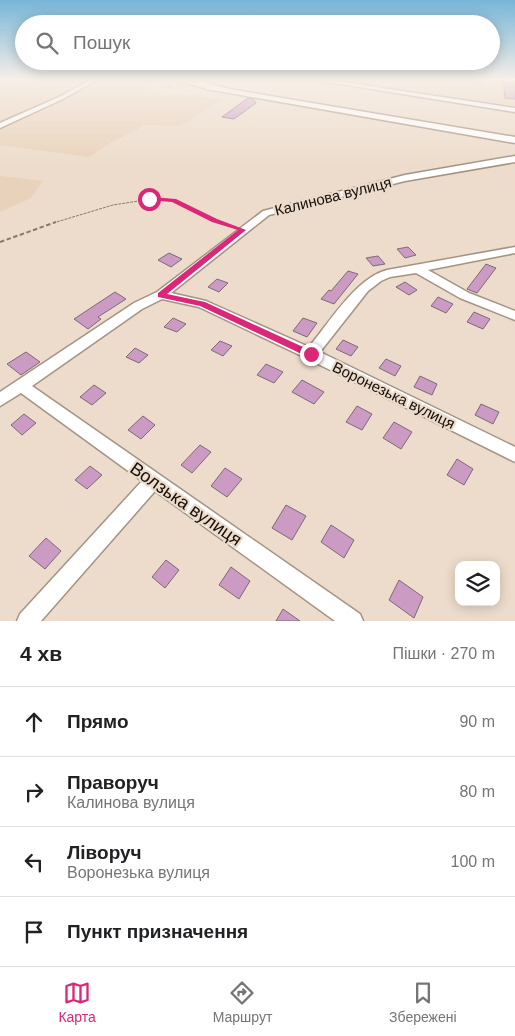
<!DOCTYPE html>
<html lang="uk">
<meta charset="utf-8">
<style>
body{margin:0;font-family:Helvetica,sans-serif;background:#f6f6f6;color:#202124}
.controls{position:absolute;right:15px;bottom:15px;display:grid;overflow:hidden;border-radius:10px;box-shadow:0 2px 12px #0003}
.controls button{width:45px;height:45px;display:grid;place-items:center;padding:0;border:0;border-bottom:1px solid #e0e0e0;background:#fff;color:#202124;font:25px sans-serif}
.stop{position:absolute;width:15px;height:15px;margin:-11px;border:4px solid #db2777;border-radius:50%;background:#fff}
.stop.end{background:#db2777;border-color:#fff;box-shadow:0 1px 5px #0008}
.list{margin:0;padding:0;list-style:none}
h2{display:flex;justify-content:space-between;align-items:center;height:65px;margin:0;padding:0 20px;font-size:21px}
h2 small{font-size:16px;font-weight:400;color:#757577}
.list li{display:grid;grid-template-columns:32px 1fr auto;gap:15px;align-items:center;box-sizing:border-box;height:70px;padding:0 20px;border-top:1px solid #e0e0e0}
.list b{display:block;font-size:19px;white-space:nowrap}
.list p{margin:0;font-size:16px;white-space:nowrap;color:#757577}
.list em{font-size:16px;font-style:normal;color:#757577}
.icon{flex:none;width:28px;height:28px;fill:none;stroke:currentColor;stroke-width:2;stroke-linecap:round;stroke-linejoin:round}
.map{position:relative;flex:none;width:515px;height:621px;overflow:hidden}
.search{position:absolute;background:#fff;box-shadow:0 2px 12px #0003;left:15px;right:15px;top:15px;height:55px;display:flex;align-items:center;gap:12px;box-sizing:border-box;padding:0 18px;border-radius:28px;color:#757577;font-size:19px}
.sheet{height:345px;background:#fff}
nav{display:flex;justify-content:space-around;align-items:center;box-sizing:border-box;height:70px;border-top:1px solid #e0e0e0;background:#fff;font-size:14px;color:#757577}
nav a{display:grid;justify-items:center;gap:2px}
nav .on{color:#db2777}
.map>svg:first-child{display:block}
.built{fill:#e9d2bb}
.building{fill:#cb9bc3;stroke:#7b6a78}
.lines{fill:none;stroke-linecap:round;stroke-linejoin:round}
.minor-tunnel{stroke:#ccbdae;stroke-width:7;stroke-dasharray:7 4;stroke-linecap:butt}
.minor-casing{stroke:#a39383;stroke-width:3}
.major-casing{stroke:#a39383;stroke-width:3}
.path-far1{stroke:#857a6e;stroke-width:1;stroke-dasharray:3 1;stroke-linecap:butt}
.path{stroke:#857a6e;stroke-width:2;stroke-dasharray:4.5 2.5;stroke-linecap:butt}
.minor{fill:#fff;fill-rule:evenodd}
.major{fill:#fff;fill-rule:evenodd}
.route{fill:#db2777}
.labels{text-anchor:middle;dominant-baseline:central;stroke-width:4.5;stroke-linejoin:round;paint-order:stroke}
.street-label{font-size:15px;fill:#130e08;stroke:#eddccb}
.near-street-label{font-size:18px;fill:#130e08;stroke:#eddccb}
</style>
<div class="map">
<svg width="515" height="621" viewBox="0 0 515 621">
<rect width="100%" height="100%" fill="#eddccb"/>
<!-- built -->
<g class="built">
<polygon points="0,79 146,79 150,80 148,90 171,95 187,94 221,100 188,122 177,126 146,125 110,143 89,157 0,145"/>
<polygon points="355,79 515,79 515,107 353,82"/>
<polygon points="0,176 43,181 31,198 0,212"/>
</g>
<!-- building -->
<g class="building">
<polygon points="503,79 515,79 515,99 505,98"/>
<polygon points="248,98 253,99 256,103 234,119 222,117"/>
<polygon points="408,247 416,255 405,258 397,249"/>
<polygon points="169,253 182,259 171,267 158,260"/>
<polygon points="378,256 385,264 373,266 366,258"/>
<polygon points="486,264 496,268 477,293 467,289"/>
<polygon points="348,271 358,274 334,304 321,299 329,290 331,291"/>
<polygon points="217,279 228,283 219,292 208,287"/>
<polygon points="405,282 417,290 409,295 396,287"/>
<polygon points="115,292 126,299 98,317 101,319 88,329 74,319"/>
<polygon points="438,297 453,304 446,313 431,306"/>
<polygon points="474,312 490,319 483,329 467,322"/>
<polygon points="173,318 186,324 177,332 164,327"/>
<polygon points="303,318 317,323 307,337 293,331"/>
<polygon points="343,340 358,347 351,356 336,349"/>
<polygon points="220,341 232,346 223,356 211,350"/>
<polygon points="135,348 148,355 139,363 126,357"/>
<polygon points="26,352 40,362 21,375 7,364"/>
<polygon points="386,359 401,366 395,376 379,368"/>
<polygon points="266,364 283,372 274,383 257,375"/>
<polygon points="420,376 437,384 432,395 414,387"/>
<polygon points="302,380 324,392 314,404 292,392"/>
<polygon points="94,385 106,393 92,405 80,397"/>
<polygon points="481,404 499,412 493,424 475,415"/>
<polygon points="357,406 372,414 362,430 346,422"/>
<polygon points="24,414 36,423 22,435 11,425"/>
<polygon points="143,416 155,425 141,439 128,430"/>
<polygon points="394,422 412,432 401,449 383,438"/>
<polygon points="200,445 211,452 192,473 181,465"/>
<polygon points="457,459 473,469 464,485 447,475"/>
<polygon points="90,466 102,475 87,489 75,480"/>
<polygon points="225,468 242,479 227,497 211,486"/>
<polygon points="286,505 306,516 292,540 272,528"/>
<polygon points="331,525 354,540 344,558 321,542"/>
<polygon points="46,538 61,551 45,569 29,556"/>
<polygon points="166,560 179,570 165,588 152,577"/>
<polygon points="231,567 250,581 239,599 219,585"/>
<polygon points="399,580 423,597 414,618 389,600"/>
<polygon points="283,609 300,621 276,621"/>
</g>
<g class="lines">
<!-- minor-tunnel -->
<polyline class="minor-tunnel" points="167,84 179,87"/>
<defs>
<g id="minor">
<polygon points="92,79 99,79 63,99 0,128 0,123 59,97"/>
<polygon points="170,79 181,79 212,87 209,89"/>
<polygon points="309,79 323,79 515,108 515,112"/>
<path d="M515,156v6l-110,19 -136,34 -98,78 35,8 103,46c20,-24 47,-69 78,-77l128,-23v6l-87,17 41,23 46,18v9l-55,-22 -44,-25 -26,4 -9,4 -13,10 -48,61 195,95v15l-209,-104 -107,-51 -37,-8 -20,10 -110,77 328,228 3,7h-28l-180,-130 -114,130h-24l3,-7 122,-133 -121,-88 -21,13v-14l134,-89 23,-11 106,-81 142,-36z"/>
</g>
<polygon id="major" points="197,80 229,89 515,137 515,143 229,93 206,89 197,84"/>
</defs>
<!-- minor casing -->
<use href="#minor" class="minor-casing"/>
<!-- major casing -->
<use href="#major" class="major-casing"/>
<!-- path-far1 -->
<polyline class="path-far1" points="53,223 113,205 158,198 174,200 199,213 223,223"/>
<!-- path -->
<g class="path">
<polyline points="219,222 234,227"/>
<polyline points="0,242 56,222"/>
</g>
<!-- minor -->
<use href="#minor" class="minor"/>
<!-- major -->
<use href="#major" class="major"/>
</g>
<!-- sky -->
<linearGradient id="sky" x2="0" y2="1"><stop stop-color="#76b6d7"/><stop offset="0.48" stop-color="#f7efe8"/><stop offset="1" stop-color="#f7efe8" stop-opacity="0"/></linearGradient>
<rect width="515" height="166" fill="url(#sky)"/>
<!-- route -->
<polygon class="route" points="149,197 176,199 217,219 246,230 167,294 205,302 314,352 314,357 308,357 200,306 158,297 158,293 238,230 212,222 172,202 147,200"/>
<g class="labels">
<!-- street labels -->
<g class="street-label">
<text transform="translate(333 196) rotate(-14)">Калинова вулиця</text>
<text transform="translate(394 395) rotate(26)">Воронезька вулиця</text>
</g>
<!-- near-street labels -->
<g class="near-street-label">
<text transform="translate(186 504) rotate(35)">Волзька вулиця</text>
</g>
</g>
</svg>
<div class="controls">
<button><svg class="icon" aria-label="layers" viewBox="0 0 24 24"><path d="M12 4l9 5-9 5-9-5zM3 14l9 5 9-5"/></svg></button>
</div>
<div class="stop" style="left:149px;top:199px"></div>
<div class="stop end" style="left:311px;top:354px"></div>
<div class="search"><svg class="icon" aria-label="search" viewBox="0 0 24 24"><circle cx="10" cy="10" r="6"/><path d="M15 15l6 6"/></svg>Пошук</div>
</div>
<section class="sheet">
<h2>4 хв<small>Пішки · 270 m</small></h2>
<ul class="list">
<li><svg class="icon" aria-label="ahead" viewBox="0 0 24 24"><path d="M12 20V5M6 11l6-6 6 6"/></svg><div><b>Прямо</b></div><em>90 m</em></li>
<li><svg class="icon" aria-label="right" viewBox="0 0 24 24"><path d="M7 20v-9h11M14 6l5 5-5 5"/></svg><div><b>Праворуч</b><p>Калинова вулиця</p></div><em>80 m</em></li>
<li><svg class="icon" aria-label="left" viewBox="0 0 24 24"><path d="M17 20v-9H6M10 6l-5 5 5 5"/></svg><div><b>Ліворуч</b><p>Воронезька вулиця</p></div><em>100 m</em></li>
<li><svg class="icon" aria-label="arrive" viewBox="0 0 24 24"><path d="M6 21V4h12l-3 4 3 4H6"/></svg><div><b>Пункт призначення</b></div></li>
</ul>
</section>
<nav>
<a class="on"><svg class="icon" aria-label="map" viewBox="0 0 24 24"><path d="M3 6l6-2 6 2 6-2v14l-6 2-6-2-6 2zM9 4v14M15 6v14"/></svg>Карта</a>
<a><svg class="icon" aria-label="directions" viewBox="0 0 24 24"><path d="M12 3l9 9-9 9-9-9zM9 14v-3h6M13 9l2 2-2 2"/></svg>Маршрут</a>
<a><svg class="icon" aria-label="saved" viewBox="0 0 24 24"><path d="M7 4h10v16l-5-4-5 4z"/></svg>Збережені</a>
</nav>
